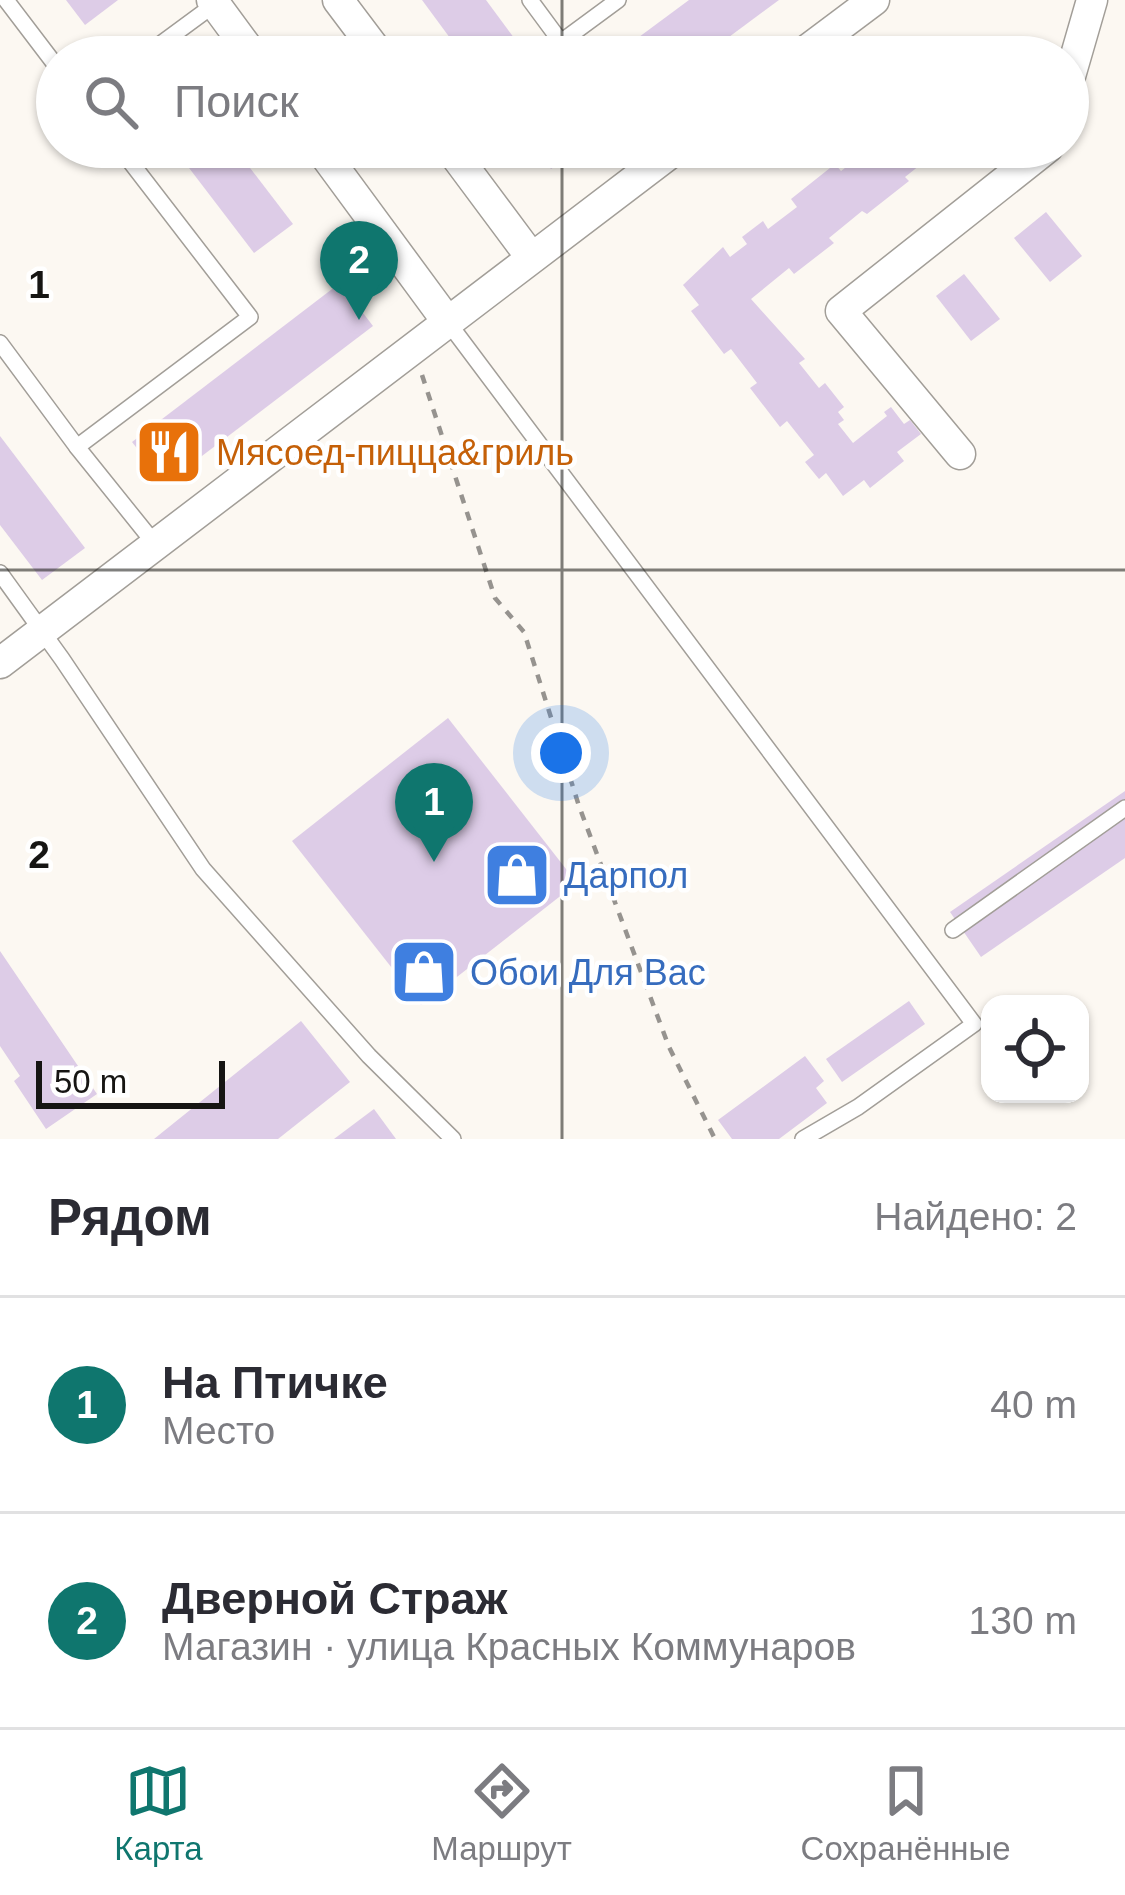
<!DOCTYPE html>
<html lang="ru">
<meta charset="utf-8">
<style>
body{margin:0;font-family:Helvetica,sans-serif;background:#f7f7f7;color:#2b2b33}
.controls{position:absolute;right:36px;bottom:36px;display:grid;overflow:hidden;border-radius:24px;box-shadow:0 3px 9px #0004}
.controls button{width:108px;height:108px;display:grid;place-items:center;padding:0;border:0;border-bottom:3px solid #e1e1e2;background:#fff;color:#2b2b33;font:60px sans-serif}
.scale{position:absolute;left:36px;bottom:30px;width:189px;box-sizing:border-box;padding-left:12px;border:6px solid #161513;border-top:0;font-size:33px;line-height:42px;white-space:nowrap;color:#161513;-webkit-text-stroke:9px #fff;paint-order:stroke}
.you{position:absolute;left:561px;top:753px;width:42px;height:42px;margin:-30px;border:9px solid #fff;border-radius:50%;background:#1a73e8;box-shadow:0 0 0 18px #1a73e833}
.badge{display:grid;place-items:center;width:78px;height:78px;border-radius:50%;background:#0f766e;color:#fff;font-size:39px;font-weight:700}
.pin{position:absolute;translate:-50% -99px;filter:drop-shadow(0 3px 6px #0008)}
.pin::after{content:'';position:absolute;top:63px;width:42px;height:36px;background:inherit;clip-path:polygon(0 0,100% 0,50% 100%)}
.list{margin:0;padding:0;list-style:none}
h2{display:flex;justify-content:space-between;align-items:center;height:156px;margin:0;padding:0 48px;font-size:51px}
h2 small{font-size:39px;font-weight:400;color:#7c7c81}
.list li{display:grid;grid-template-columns:78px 1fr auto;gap:36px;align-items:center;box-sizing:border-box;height:216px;padding:0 48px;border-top:3px solid #e1e1e2}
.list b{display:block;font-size:45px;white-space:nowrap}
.list p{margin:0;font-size:39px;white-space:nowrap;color:#7c7c81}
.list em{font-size:39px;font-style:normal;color:#7c7c81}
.icon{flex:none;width:66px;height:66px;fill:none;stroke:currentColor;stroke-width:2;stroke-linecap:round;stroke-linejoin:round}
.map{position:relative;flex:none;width:1125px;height:1139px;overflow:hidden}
.search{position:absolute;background:#fff;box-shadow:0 3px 9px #0004;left:36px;right:36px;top:36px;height:132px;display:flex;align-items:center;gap:30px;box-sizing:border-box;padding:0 42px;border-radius:66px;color:#7c7c81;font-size:45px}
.sheet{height:588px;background:#fff}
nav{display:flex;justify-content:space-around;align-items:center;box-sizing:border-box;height:168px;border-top:3px solid #e1e1e2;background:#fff;font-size:33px;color:#7c7c81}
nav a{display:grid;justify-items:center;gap:6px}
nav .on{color:#0f766e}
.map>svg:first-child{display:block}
.building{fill:#ddcce7}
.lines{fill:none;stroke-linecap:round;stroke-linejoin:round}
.lane-casing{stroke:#a29e98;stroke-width:18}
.street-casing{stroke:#a29e98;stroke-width:33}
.path{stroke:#96938f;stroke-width:4.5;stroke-dasharray:9 9;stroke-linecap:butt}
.lane{stroke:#fff;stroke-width:15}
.street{stroke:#fff;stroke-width:30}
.grid{fill:none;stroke:#161513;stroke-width:3;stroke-opacity:0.55}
.labels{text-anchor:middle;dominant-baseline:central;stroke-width:9;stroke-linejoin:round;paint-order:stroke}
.food-label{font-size:36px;fill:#c56008;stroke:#fff;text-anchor:start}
.shop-label{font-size:36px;fill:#366cbe;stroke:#fff;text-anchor:start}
.grid-label{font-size:39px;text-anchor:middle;font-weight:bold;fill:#161513;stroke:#fff;stroke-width:9;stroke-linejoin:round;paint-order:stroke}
</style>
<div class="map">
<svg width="1125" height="1139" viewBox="0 0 1125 1139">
<rect width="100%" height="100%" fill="#fcf8f2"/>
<!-- building -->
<g class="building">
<polygon points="66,0 118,0 85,25"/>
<polygon points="422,0 486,0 528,57 464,57"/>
<polygon points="689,0 779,0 702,57 612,57"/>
<polygon points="173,147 234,147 293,224 254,253"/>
<polygon points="534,147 580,147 551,169"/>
<polygon points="872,147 952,147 940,157 934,154 905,177 909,181 867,214 862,211 829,238 834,243 794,274 789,268 751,299 805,359 799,363 819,388 825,383 844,407 838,412 844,420 838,424 853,443 887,416 884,412 891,407 904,424 910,420 921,434 897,452 904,461 870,488 864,480 843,496 826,473 819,479 805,462 814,455 787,421 780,427 750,388 757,383 731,349 724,354 691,311 699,305 683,285 723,247 730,257 747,244 742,237 763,221 768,229 797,207 791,199 835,164 841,171"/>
<polygon points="1046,212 1082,256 1050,282 1014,238"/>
<polygon points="964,274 1000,319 971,341 936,296"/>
<polygon points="340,283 373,326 165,484 132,442"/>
<polygon points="0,436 85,548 42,580 0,525"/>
<polygon points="448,718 577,883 421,1005 292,841"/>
<polygon points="1125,791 1125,858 981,957 950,912"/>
<polygon points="0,951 97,1094 46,1129 14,1081 20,1076 0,1046"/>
<polygon points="909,1001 925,1024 842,1082 826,1059"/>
<polygon points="301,1021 350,1082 278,1139 154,1139"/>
<polygon points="805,1056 824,1081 816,1088 827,1103 779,1139 732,1139 718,1120"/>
<polygon points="374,1109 396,1139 334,1139"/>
</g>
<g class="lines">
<defs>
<g id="lane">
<polyline points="6,0 57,67"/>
<polyline points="530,0 561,42 618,0"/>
<polyline points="143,57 215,4"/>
<polyline points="542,57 561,42"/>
<polyline points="119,147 250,317 77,447 155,544"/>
<polyline points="447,321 974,1024 858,1107 803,1139"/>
<polyline points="0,343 77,447"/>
<polyline points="0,573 62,659 203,869 369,1056 453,1139"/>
<polyline points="953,930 1125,808"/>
</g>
<g id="street">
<polyline points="212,0 254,57"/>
<polyline points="338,0 381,57"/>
<polyline points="798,57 874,0"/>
<polyline points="1068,83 1092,0"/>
<polyline points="319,147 447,321"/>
<polyline points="449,147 531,257"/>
<polyline points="960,454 841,311 1048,147"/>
<polyline points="0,663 678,147"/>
</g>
</defs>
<!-- lane casing -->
<use href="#lane" class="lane-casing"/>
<!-- street casing -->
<use href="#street" class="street-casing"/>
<!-- path -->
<polyline class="path" points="422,375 495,598 524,632 579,806 669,1047 715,1139"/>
<!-- lane -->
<use href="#lane" class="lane"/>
<!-- street -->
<use href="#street" class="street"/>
</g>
<!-- grid -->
<path class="grid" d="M562,0v57M562,147v992M0,570h1125"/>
<!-- icons -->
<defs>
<symbol id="restaurant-square" viewBox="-11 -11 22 22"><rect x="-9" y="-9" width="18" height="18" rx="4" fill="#e8710a" stroke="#fff"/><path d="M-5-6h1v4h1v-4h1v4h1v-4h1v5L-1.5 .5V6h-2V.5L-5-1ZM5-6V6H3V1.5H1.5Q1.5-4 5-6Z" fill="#fff"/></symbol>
<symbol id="shop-square" viewBox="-11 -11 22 22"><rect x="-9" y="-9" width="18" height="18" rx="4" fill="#3f7fe0" stroke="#fff"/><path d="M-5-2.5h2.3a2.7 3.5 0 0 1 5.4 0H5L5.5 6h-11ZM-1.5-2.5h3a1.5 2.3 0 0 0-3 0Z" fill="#fff"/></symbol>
</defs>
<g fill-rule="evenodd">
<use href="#restaurant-square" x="131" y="414" width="76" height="76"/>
<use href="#shop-square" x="479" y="837" width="76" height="76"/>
<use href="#shop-square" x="386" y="934" width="76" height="76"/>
</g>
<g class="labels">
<!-- food labels -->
<g class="food-label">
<text x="216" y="452">Мясоед-пицца&amp;гриль</text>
</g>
<!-- shop labels -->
<g class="shop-label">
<text x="564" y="875">Дарпол</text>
<text x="470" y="972">Обои Для Вас</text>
</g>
</g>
<g class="grid-label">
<text x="39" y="298">1</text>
<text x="39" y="868">2</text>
</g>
</svg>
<div class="controls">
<button><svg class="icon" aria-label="locate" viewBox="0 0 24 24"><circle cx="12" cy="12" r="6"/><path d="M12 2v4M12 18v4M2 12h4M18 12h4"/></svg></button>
</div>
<div class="scale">50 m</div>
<div class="you"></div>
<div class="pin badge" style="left:434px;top:862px">1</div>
<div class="pin badge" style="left:359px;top:320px">2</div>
<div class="search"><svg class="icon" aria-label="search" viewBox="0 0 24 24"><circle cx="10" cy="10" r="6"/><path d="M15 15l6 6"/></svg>Поиск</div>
</div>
<section class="sheet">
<h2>Рядом<small>Найдено: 2</small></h2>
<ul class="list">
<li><span class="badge">1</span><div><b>На Птичке</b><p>Место</p></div><em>40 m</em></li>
<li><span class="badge">2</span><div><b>Дверной Страж</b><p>Магазин · улица Красных Коммунаров</p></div><em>130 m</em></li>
</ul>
</section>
<nav>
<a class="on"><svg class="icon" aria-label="map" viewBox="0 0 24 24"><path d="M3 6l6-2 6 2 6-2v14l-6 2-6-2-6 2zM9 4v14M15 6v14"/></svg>Карта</a>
<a><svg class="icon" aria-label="directions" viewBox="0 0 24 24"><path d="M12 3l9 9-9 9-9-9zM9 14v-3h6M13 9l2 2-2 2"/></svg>Маршрут</a>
<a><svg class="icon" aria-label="saved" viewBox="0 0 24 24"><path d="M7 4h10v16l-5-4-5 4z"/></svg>Сохранённые</a>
</nav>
